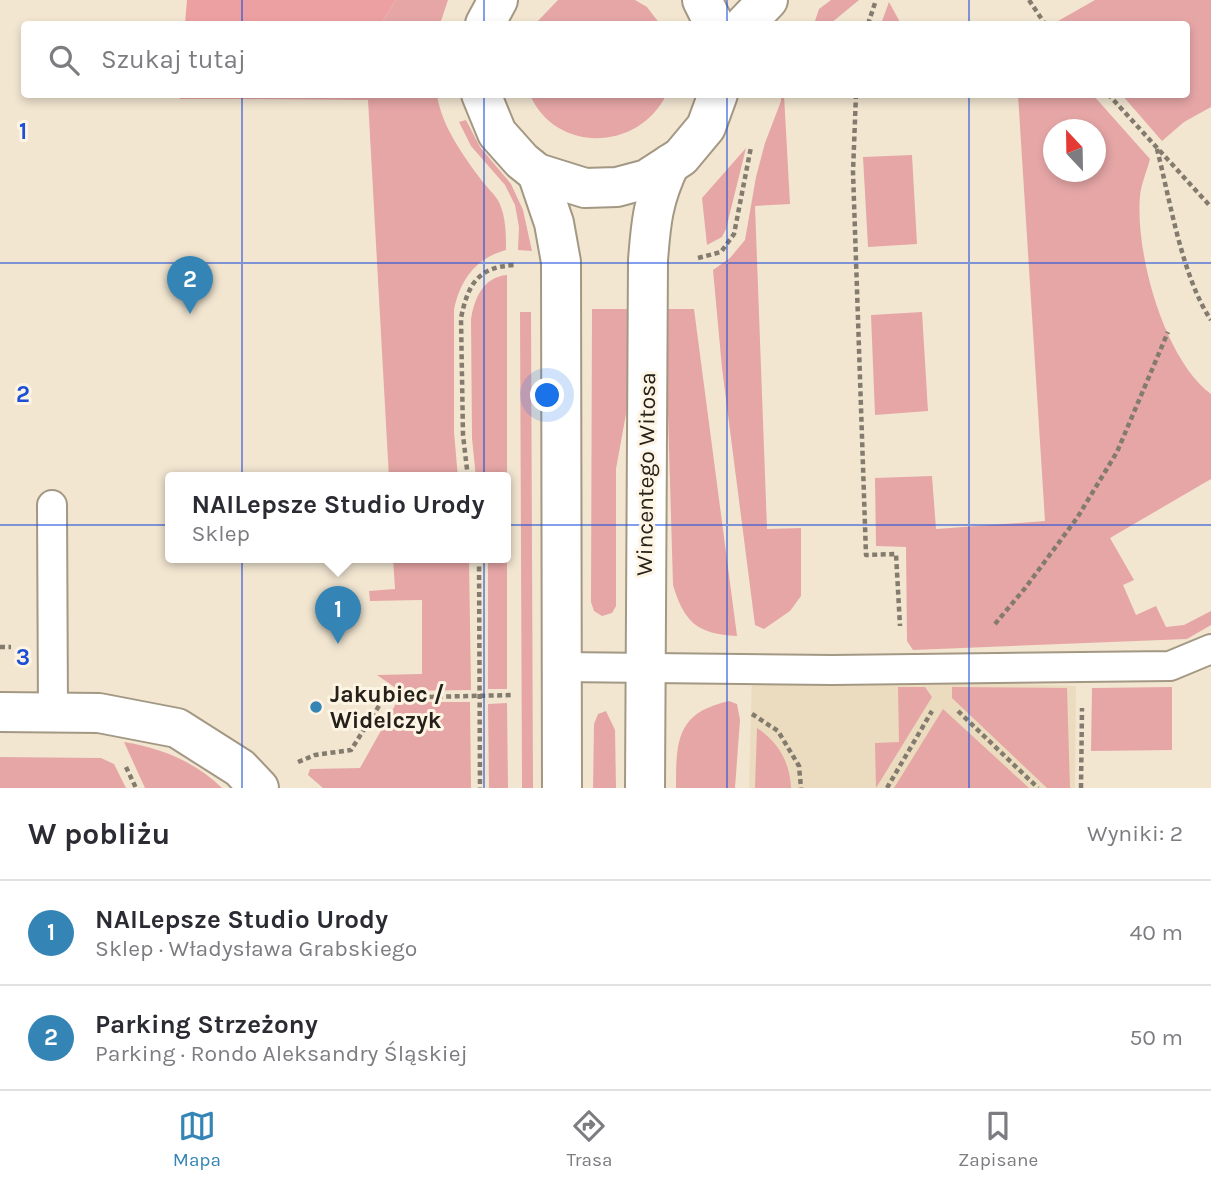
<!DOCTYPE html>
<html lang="pl">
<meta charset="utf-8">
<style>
body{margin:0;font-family:Karla,sans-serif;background:#f7f7f7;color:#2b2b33}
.compass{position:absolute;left:1043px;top:119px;width:63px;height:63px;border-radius:50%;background:#fff;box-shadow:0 4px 10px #0003;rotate:338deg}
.you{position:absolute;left:548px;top:396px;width:24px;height:24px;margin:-18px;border:5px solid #fff;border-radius:50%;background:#1a73e8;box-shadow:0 0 0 10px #1a73e833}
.badge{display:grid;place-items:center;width:46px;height:46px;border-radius:50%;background:#3485b6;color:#fff;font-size:23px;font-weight:700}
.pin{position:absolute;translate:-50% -58px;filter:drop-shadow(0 2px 4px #0008)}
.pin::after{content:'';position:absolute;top:37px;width:24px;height:21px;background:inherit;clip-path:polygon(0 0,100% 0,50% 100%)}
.popup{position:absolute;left:165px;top:472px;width:346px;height:91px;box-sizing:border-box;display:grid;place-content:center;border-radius:7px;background:#fff;filter:drop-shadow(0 2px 5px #0005);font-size:23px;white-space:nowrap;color:#7c7c81}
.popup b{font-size:26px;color:#2b2b33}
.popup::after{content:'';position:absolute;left:50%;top:100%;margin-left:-14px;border:14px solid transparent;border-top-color:#fff}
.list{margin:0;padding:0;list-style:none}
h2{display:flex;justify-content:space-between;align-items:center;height:91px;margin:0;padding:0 28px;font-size:30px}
h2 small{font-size:23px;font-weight:400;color:#7c7c81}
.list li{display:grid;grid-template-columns:46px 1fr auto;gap:21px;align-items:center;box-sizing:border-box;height:105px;padding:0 28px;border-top:2px solid #e1e1e2}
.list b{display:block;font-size:26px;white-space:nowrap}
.list p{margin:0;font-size:23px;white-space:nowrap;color:#7c7c81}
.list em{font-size:23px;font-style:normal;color:#7c7c81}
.icon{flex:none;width:38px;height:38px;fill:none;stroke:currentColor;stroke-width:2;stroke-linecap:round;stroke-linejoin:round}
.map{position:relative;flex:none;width:1211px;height:788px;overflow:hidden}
.search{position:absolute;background:#fff;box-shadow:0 4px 10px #0003;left:21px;right:21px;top:21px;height:77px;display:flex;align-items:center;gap:18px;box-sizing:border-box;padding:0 24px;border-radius:7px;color:#7c7c81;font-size:26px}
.sheet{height:301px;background:#fff}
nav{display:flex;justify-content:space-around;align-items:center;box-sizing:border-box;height:98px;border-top:2px solid #e1e1e2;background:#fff;font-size:19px;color:#7c7c81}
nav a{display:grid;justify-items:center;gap:4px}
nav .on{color:#3485b6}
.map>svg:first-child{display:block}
.built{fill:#ebdbbf}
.green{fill:#e6a6a6;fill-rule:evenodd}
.forest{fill:#eda0a1}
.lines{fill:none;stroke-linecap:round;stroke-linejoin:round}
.service-casing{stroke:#a39884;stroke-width:32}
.minor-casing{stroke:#a39884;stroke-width:42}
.tertiary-casing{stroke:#a39884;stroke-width:42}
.path{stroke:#837b6e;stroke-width:4.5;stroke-dasharray:5 3.5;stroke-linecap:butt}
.service{stroke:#fff;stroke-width:28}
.minor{stroke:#fff;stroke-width:38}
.tertiary{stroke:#fff;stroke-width:38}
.grid{fill:none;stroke:#1d4ed8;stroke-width:2;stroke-opacity:0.55}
.poi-dot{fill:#3485b6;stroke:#fdf4e3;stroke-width:2.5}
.labels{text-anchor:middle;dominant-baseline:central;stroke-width:6;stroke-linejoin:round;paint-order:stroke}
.street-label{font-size:23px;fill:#252019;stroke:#fdf4e3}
.poi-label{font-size:23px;font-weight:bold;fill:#252019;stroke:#fdf4e3;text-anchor:start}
.grid-label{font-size:23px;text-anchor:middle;font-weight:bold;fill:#1d4ed8;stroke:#fdf4e3;stroke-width:6;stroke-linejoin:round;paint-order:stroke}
</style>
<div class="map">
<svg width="1211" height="788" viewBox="0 0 1211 788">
<rect width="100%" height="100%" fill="#f2e6d1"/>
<!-- built -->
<polygon class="built" points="752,675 1076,686 1075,788 749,788"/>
<!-- green -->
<g class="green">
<polygon points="396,0 448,0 440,24 381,24"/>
<polygon points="558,0 635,0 647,7 660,24 535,24"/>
<polygon points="831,0 859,0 830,24 814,24 819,9"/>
<polygon points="1095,0 1211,0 1211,107 1184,122 1162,141 1122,95 1186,94 1186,24 1061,24 1058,21"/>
<polygon points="889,2 901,24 881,24"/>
<path d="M246,95h191c5,32 26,60 45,86 5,6 13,14 17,21 7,15 7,32 7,48 -30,8 -46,30 -52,60v122l4,46h-69l-21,-378 -129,-1z"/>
<path d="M530,95h136c-27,56 -110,59 -136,0z"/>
<polygon points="781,95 784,95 790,204 755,206 767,529 801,528 801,596 790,611 764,629 755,625 722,368 713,270 730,258 745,240 756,177 765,143 781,101"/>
<path d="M1018,95h75l57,64c-3,12 -9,25 -10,37 -5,57 24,163 71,198v85l-101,59 24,42 -11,5 13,30 20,-9 10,21 18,-2 27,-14v14l-24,14 -274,11 -6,-9 -1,-94 -30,-1 -1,-68 57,-2 4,53 109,-8zM1054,130h42v42h-42z"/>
<polygon points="466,120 480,147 511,184 523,210 532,251 518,250 519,227 515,205 505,185 471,146 459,122"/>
<polygon points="746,148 726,229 722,237 707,245 702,198"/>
<polygon points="912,155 917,244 868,247 863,157"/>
<path d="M507,275v414h-19v-131h18v-80h-30l-4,-40 -1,-118c3,-21 12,-43 36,-45z"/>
<polygon points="592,309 634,309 634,370 616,469 616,606 612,613 602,616 594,611 591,602"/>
<path d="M665,309h29l43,327c-40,-2 -53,-14 -64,-51z"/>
<polygon points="520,312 531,312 533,788 522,788"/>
<polygon points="922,312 928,411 875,415 871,315"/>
<polygon points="393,558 469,558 471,690 400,691 377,675 422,674 422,600 370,601 369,591 395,589"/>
<polygon points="898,687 925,687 932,697 876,788 875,743 899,742"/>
<polygon points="952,687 1067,688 1070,788 1047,788 952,698"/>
<polygon points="1172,687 1172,750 1091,751 1092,688"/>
<path d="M729,701l8,3 3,16 -5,68h-59c0,-47 0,-75 53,-87z"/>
<polygon points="397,702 470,702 471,788 323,788 308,775 310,769 360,768"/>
<polygon points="507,703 508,788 489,788 488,704"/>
<polygon points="943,709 1029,788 894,788"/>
<polygon points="606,711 615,730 616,788 593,788 594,724 598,714"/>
<path d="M757,728c21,14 33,34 34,60h-36z"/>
<path d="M124,742c37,6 70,19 98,46h-77z"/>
<polygon points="0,757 101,758 114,764 126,788 0,788"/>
</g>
<!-- forest -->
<g class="forest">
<polygon points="187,0 396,0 381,24 185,24"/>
<polygon points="180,95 180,94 246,95 239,99 180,99"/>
</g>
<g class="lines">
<defs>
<g id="service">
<polyline points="52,505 53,712"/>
<polyline points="562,667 832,670 1170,666 1211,649"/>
</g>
<g id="minor">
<polyline points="745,24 768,0"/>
<polyline points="0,712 99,713 177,728 240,768 259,788"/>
</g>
<g id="tertiary">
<polyline points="702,0 714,24"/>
<polyline points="485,24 498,0"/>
<polyline points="481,94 497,133 522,161 537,173 585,188 617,187 647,179 681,157 706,127 718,94"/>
<polyline points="537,173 554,223 561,262 562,788"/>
<path d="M645,788l3,-528c3,-39 5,-60 22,-96"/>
</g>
</defs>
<!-- service casing -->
<use href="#service" class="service-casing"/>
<!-- minor casing -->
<use href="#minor" class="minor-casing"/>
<!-- tertiary casing -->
<use href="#tertiary" class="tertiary-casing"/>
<!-- path -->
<g class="path">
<polyline points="1029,0 1045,24"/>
<polyline points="868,24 876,0"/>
<polyline points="856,94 853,172 866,555 896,554 900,626"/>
<polyline points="1108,94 1211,207"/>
<path d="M1157,149c13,51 25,128 54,171"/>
<polyline points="698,258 721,252 734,234 751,147"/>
<path d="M468,478l-5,-43 -2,-117c7,-34 17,-51 53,-53"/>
<polyline points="479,558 480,788"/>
<polyline points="995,624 1026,587 1077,518 1117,452 1168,332"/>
<polyline points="0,647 11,647"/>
<polyline points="958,711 1038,788"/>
<polyline points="752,714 778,731 799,766 801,788"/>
<polyline points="298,762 315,755 351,750 384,698 514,695"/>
<polyline points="126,767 136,788"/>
<polyline points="887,788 932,711"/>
<polyline points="1081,788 1082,708"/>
</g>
<!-- service -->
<use href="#service" class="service"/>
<!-- minor -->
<use href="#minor" class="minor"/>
<!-- tertiary -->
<use href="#tertiary" class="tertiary"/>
</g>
<!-- grid -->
<path class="grid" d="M242,0v24M484,0v24M727,0v24M969,0v24M242,94v694M484,94v694M727,94v694M969,94v694M0,263h1211M0,525h1211"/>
<!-- markers -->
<circle class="poi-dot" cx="316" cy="707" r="7"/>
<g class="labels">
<!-- street labels -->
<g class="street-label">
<text transform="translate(646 474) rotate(-89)">Wincentego Witosa</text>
</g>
<!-- poi labels -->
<g class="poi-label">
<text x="330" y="694">Jakubiec /<tspan x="330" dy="26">Widelczyk</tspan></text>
</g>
</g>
<g class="grid-label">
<text x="23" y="139">1</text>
<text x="23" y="402">2</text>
<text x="23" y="665">3</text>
</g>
</svg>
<svg class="compass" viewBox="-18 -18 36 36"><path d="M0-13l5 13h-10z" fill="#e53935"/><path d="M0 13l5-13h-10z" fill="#7c7c81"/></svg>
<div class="you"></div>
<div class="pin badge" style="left:338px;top:644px">1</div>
<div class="popup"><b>NAILepsze Studio Urody</b>Sklep</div>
<div class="pin badge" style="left:190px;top:314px">2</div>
<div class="search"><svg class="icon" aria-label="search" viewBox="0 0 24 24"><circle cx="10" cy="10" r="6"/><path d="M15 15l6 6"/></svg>Szukaj tutaj</div>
</div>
<section class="sheet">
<h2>W pobliżu<small>Wyniki: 2</small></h2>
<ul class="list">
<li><span class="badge">1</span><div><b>NAILepsze Studio Urody</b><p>Sklep · Władysława Grabskiego</p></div><em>40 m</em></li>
<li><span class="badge">2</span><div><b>Parking Strzeżony</b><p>Parking · Rondo Aleksandry Śląskiej</p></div><em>50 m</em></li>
</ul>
</section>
<nav>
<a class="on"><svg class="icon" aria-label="map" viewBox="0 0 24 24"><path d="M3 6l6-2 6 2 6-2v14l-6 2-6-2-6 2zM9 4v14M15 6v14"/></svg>Mapa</a>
<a><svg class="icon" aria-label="directions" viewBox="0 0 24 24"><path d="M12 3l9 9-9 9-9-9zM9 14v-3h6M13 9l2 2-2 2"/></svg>Trasa</a>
<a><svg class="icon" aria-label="saved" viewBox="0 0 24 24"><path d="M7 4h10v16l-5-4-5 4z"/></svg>Zapisane</a>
</nav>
